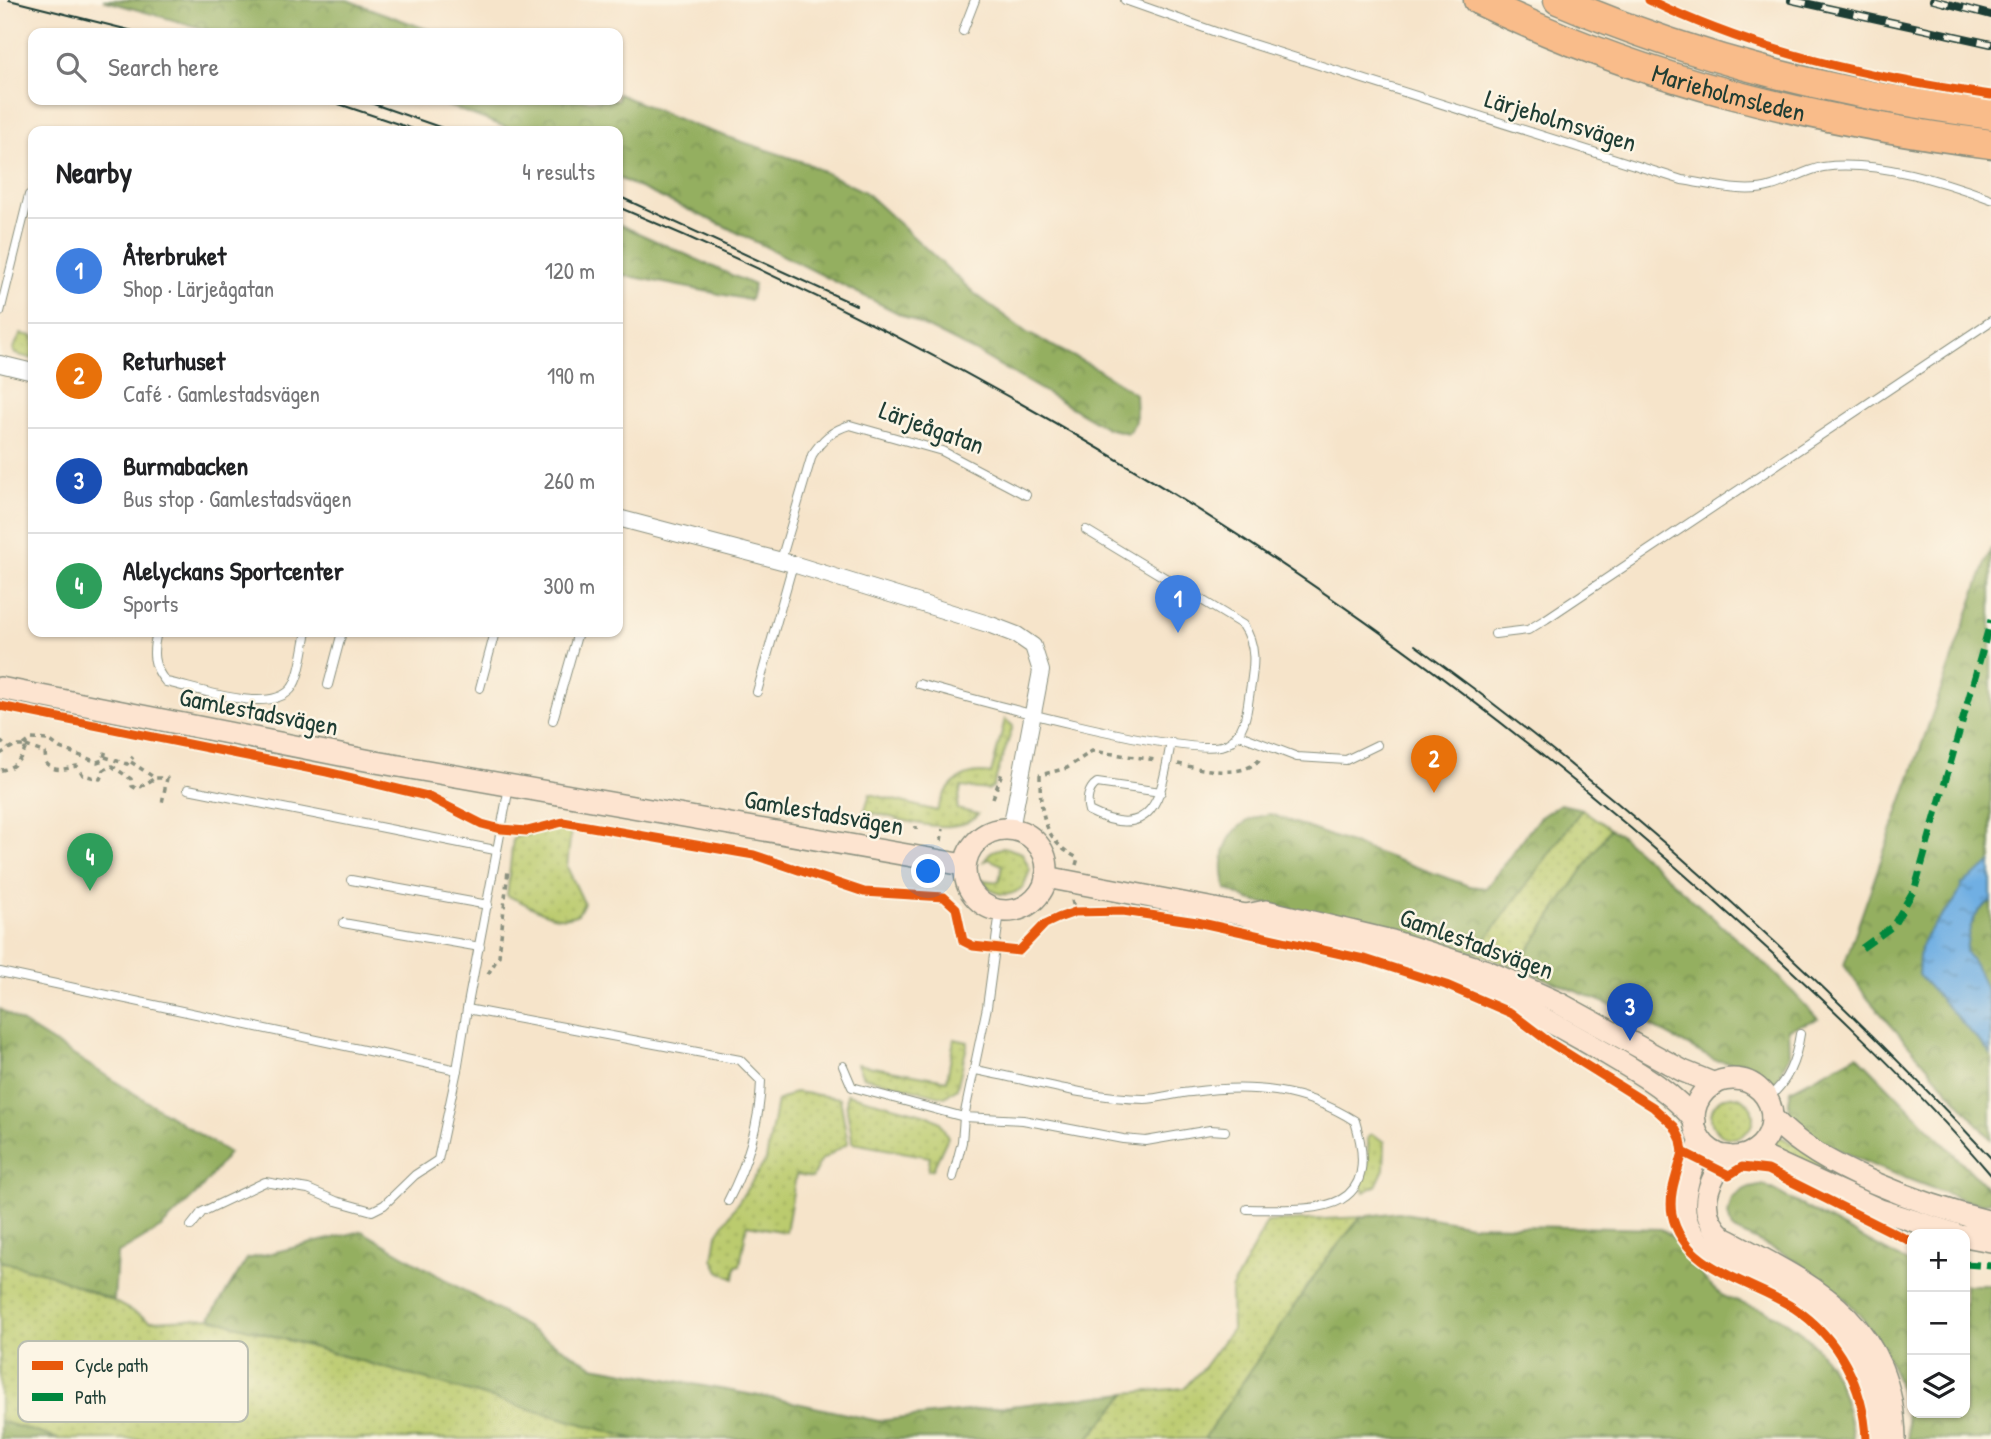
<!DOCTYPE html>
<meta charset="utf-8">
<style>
body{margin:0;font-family:"Patrick Hand",sans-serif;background:#f6f6f6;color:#202124}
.controls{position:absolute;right:21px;bottom:21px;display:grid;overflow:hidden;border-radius:14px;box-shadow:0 2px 5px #0004}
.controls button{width:63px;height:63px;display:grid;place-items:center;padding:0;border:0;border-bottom:2px solid #e0e0e0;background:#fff;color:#202124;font:35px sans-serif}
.you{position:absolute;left:929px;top:872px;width:24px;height:24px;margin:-18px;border:5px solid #fff;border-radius:50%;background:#1a73e8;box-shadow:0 0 0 10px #1a73e833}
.badge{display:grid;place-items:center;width:46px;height:46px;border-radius:50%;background:#b5179e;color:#fff;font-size:23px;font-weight:700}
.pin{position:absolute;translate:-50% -58px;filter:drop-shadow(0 2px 4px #0008)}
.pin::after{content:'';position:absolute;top:37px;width:24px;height:21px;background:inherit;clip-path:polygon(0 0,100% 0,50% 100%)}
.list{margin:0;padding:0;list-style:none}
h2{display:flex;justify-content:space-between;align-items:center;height:91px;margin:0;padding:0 28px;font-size:30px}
h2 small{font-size:23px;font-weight:400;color:#757577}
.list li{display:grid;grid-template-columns:46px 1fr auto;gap:21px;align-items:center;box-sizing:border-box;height:105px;padding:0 28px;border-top:2px solid #e0e0e0}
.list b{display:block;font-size:26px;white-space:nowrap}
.list p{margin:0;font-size:23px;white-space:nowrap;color:#757577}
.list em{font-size:23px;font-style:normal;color:#757577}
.icon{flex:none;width:38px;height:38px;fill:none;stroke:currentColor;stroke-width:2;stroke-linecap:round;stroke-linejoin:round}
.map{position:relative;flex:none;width:1991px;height:1439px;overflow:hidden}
.search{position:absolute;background:#fff;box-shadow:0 2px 5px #0004;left:28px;top:28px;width:595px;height:77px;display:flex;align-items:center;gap:18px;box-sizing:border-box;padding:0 24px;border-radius:14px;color:#757577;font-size:26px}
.panel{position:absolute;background:#fff;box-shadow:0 2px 5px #0004;left:28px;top:126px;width:595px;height:511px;border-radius:14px}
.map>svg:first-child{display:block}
.grass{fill:url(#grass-dots);stroke:#6d8451;stroke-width:2}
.forest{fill:url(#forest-crowns);stroke:#5a764a;stroke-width:2}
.water{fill:url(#water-ripples);stroke:#48768c;stroke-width:2}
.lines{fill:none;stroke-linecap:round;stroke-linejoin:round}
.lane-casing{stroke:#8a907f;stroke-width:10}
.street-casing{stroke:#8a907f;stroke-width:18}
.secondary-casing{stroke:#8a907f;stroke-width:24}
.highway-casing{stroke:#8a907f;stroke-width:31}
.path{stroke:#8a907f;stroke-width:3.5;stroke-dasharray:5 5;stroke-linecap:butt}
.lane{stroke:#fff;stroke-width:8}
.street{stroke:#fff;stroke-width:16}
.secondary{stroke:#fde4d0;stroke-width:21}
.highway{stroke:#f9bc8a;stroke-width:28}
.tram{stroke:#1f3d34;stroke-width:2}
.rail-casing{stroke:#1f3d34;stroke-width:8}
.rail{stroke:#fcf5e5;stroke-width:5;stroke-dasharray:16;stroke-linecap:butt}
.quiet{stroke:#00873e;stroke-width:7;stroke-dasharray:14 7;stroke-linecap:butt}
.cycleway-casing{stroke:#fcf5e5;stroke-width:13}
.cycleway{stroke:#e8590c;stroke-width:9}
.labels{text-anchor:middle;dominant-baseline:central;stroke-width:5;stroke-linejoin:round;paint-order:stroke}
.street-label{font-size:26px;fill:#1f3d34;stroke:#fcf5e5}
.key{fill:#fcf5e5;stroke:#babeb0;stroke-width:2}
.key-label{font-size:19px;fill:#1f3d34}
</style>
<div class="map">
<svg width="1991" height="1439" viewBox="0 0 1991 1439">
<defs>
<pattern id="grass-dots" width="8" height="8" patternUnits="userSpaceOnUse" patternTransform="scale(1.75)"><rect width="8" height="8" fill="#bbcb6e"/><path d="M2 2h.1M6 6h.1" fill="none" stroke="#a0af60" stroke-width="1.8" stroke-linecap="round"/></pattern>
<pattern id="forest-crowns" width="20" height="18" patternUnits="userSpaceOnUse" patternTransform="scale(1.75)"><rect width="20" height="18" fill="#94af61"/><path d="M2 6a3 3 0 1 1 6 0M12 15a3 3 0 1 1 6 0" fill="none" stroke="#789051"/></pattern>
<pattern id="water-ripples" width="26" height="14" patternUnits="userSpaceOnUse" patternTransform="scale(1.75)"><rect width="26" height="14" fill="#70afe3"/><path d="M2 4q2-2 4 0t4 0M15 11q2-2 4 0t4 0" fill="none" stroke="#5b90b9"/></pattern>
</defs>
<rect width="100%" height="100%" fill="#fcf5e5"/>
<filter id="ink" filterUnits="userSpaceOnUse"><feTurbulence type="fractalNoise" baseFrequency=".0143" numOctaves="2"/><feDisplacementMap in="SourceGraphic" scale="14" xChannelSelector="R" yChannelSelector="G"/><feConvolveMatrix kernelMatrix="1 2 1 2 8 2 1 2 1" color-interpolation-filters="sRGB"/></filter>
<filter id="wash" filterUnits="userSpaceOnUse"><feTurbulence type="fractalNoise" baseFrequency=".00686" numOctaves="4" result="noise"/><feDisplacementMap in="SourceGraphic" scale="28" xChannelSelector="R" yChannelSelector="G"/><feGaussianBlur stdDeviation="1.57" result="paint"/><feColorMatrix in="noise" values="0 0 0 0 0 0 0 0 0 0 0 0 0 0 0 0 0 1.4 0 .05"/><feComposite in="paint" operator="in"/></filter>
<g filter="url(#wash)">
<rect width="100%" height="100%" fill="#f6e4ca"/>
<!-- grass -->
<g class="grass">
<polygon points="21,334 33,336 33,359 15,354 13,349"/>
<path d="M1005,719l8,7 -20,61 -5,3 -27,-3 -4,22 21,5c-23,25 -76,5 -104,-1l-2,4 -9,-1 7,-22 67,17c9,-26 26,-42 54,-37z"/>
<polygon points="1582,809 1610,829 1517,967 1476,953"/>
<path d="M550,828l21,1 -4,38 17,36 -6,11c-26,12 -47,-11 -71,-18l6,-58z"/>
<path d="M1004,847l18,6 8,17 -7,17c-14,12 -31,9 -40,-7l16,2 3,-17 -13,-6 -5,2 8,-10z"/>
<polygon points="954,1039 968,1042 957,1088 945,1097 863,1077 857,1064 947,1080"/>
<polygon points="796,1092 840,1098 848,1143 820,1161 812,1178 796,1175 786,1232 747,1225 740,1266 736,1265 734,1279 719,1271 713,1259 717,1234 766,1160 777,1101"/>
<path d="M847,1094l80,21 13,7 8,15 -15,32 -5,1 2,-13 -78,-14c0,-18 -8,-31 -5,-49z"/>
<circle cx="1732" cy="1117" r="21"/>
<polygon points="1372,1134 1385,1142 1384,1169 1376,1186 1364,1192 1360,1184 1368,1162 1368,1136"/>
<polygon points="1776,1135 1991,1234 1917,1217 1769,1148"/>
<polygon points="1361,1217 1324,1262 1204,1439 1088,1439 1127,1393 1184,1388 1203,1368 1232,1329 1231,1290 1267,1222"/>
<polygon points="0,1261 51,1275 113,1301 150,1321 210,1318 635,1439 58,1439 0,1421"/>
</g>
<!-- forest -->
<g class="forest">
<polygon points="103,0 347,0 437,33 219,33"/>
<polygon points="618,94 692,125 806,163 865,192 974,293 1027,333 1096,368 1135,394 1136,421 1128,433 1107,428 978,353 724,226 618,178 618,131 516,131 432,100 618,100"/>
<polygon points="618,224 754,285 750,300 618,274"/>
<polygon points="1991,548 1991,1139 1868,999 1844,965"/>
<path d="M1560,804l22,5 -106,144 -227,-53 -23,-11c-10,-38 4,-69 44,-75l199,72 17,2 53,-70z"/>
<polygon points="1610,829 1620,835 1777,975 1818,1019 1788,1029 1789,1056 1775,1083 1754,1067 1714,1060 1622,1010 1517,967"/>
<polygon points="0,1009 229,1153 200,1190 161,1228 117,1254 114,1301 51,1275 0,1261"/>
<path d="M1857,1055l134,137v9l-9,3 -15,-3c-36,-14 -159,-55 -176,-84 -5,-8 -1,-18 0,-27z"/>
<path d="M1764,1185l148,80v148h53v-128h26v154h-83c0,-68 -47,-138 -104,-173 -23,-15 -48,-25 -72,-37l-4,-15 4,-16 13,-9z"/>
<path d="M1398,1212l74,13 189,4c26,13 35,50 61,66 14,8 32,11 46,17 54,24 77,70 85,127h-649l120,-177 37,-45z"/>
<polygon points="362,1231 593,1366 787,1401 878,1421 1127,1393 1088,1439 635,1439 210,1318 247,1259"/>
<polygon points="0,1421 58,1439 0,1439"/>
</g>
<!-- water -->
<path class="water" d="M1991,863v39c-20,10 -23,31 -25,50 25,32 25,60 25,102l-73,-79c1,-9 0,-21 3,-29 9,-24 36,-38 41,-62z"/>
</g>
<g filter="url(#ink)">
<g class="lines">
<defs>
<g id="lane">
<path d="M1125,0l105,37 452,143c28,4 62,15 90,6 17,-5 33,-16 51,-19 51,-7 120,14 168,32"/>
<polyline points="963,31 975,0"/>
<polyline points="0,312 29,195"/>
<path d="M781,560l31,-105c10,-15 20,-25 38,-30l92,26 84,44"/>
<path d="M157,632c-5,20 -5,34 9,50 31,6 102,33 125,7 10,-12 12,-42 16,-57"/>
<polyline points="1495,634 1528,630 1546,619 1991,321"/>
<path d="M919,684c46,13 275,77 308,60 17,-9 20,-31 22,-47 4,-26 10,-49 -6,-72l-157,-95"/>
<polyline points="328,685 342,632"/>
<polyline points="480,688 495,632"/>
<polyline points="757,692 793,564"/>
<polyline points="553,720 578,632"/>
<polyline points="1237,734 1297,757 1346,760 1377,745"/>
<path d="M509,787l-42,222 273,51 21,21c-1,41 -14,84 -33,120"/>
<polyline points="188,789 495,850"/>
<path d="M1161,792l-64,-9c-9,6 -11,18 -8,28 67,34 73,-20 82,-69"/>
<polyline points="351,880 488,905"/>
<polyline points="1000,911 987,1007 964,1117 1023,1120 1123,1139 1146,1141 1210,1130 1225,1131"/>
<polyline points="343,923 480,947"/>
<polyline points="0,972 457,1070 467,1009"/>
<polyline points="843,1066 852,1087 964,1117 962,1142 953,1177"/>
<path d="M975,1070c55,10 113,28 169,29 15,0 32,-6 47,-7 60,-8 112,-4 164,29 29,95 -38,89 -108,88"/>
<path d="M1767,1099c21,-17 29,-39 33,-65"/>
<polyline points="191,1226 202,1212 265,1182 308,1189 336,1201 372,1211 384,1205 415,1175 438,1160 457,1070"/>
</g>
<g id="street">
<polyline points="0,364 33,372"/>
<polyline points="618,518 793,564 991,625 1017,635 1033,646 1041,671 1011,829"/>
</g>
<g id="secondary">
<polyline points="0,688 376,762 964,865"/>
<circle cx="1006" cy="870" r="41"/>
<polyline points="1046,877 1246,915 1266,911 1392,941 1487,971 1557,1002 1683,1071 1715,1084"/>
<path d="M1246,915c33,22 88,25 127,36 88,25 156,57 234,103 32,19 65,37 88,67"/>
<circle cx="1733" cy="1118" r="39"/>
<path d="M1772,1117c44,51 155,89 219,105"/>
<path d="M1701,1140c-11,38 -33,77 5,108 85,44 170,80 171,191"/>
<polyline points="1753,1152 1880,1210 1955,1234"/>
<path d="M1727,1156c-21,28 -32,57 -3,82 92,49 168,83 171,201"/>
<polyline points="1965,1236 1991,1241"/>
</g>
<g id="highway">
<path id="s1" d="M1478,0c162,80 335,121 513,144"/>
<path d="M1558,0c144,61 278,94 433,115"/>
</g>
</defs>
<!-- lane casing -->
<use href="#lane" class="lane-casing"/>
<!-- street casing -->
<use href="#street" class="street-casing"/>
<!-- secondary casing -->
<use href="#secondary" class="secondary-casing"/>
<!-- highway casing -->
<use href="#highway" class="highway-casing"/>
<!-- path -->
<g class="path">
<polyline points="0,741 8,748"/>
<polyline points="24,745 32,739 49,740 60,748 97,762 103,760 106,750"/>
<path d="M26,746l19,7 1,10c10,11 20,5 31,3l6,9 17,4 4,-9 8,-4 19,13 1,7 5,3 18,-11"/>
<path d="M0,754l14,-8h12c-3,12 -14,24 -26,24"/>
<polyline points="105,757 127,764 133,757"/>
<polyline points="131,762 155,778 167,778 162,803"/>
<path d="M1178,764c24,5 68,17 84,-8"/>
<polyline points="993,798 1003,770"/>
<polyline points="444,803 447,794"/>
<polyline points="859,821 860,818"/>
<polyline points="916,829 916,826"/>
<polyline points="941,841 943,829"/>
<path d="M1076,865l2,-7c-35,-16 -38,-48 -38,-83l27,-7 25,-17 64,9"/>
<polyline points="928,895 932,879"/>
<polyline points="1072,900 1075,912"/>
<polyline points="488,974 499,956 508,870"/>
</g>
<!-- lane -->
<use href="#lane" class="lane"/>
<!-- street -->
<use href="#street" class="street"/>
<!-- secondary -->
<use href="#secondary" class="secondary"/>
<!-- highway -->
<use href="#highway" class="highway"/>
<!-- tram -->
<g class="tram">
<polyline points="9,0 141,33"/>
<polyline points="327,100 419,131"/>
<polyline points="365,101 451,131"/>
<polyline points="618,196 856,305"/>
<path d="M618,207c401,167 772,403 1095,693 97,86 194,176 278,275"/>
<path d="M1415,645c209,152 400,324 576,513"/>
</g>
<defs>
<g id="rail">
<polyline points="1791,0 1991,44"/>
<polyline points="1933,0 1991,15"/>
</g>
</defs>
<!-- rail casing -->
<use href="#rail" class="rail-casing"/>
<!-- rail -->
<use href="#rail" class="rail"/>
<!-- quiet -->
<g class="quiet">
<polyline points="1862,948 1893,926 1915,888 1991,620"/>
<polyline points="1965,1264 1991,1266"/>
</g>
<defs>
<g id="cycleway">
<path d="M1649,0c108,53 224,78 342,95"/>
<polyline points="0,706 327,772 427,796 482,824 501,829 527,831 563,822 754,855 864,892 944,897 956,908 963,941 973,946 1019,951 1045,924 1058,918 1075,912 1123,911 1197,922 1368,960 1446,985 1511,1013 1549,1042 1653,1107 1674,1126 1681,1140 1683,1152 1729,1175 1742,1167 1768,1170 1912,1242"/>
<path d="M1683,1152c-5,20 -15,41 -11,62 11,56 81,67 122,94 44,29 70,79 72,131"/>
</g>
</defs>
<!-- cycleway casing -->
<use href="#cycleway" class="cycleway-casing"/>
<!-- cycleway -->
<use href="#cycleway" class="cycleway"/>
</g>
</g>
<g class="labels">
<!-- street labels -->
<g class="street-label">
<text stroke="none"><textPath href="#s1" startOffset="268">Marieholmsleden</textPath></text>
<text transform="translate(1561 120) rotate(17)">Lärjeholmsvägen</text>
<text transform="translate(932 427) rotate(20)">Lärjeågatan</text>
<text transform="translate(259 711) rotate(11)">Gamlestadsvägen</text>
<text transform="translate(824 812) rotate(10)">Gamlestadsvägen</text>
<text transform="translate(1477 943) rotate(20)">Gamlestadsvägen</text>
</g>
</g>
<!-- legend -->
<rect x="18" y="1341" width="230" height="81" rx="10" class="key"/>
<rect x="32" y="1361" width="31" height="9" fill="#e8590c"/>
<rect x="32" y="1393" width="31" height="8" fill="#00873e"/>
<g class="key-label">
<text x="75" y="1372">Cycle path</text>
<text x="75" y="1404">Path</text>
</g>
</svg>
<div class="controls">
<button>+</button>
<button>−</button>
<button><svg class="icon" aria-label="layers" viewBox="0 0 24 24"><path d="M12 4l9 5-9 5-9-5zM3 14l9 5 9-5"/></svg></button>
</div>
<div class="you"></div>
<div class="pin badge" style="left:1178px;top:633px;background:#3f7fe0">1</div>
<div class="pin badge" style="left:1434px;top:793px;background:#e8710a">2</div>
<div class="pin badge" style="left:1630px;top:1041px;background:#1a4fb4">3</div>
<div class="pin badge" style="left:90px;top:891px;background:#2e9e5b">4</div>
<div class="search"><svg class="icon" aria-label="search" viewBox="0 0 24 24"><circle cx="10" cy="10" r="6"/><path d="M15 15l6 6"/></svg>Search here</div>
<section class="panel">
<h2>Nearby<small>4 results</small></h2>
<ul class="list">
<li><span class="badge" style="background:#3f7fe0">1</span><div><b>Återbruket</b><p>Shop · Lärjeågatan</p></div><em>120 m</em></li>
<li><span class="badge" style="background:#e8710a">2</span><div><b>Returhuset</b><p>Café · Gamlestadsvägen</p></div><em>190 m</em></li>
<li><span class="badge" style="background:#1a4fb4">3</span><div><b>Burmabacken</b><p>Bus stop · Gamlestadsvägen</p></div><em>260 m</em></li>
<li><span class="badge" style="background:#2e9e5b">4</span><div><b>Alelyckans Sportcenter</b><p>Sports</p></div><em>300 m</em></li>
</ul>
</section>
</div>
